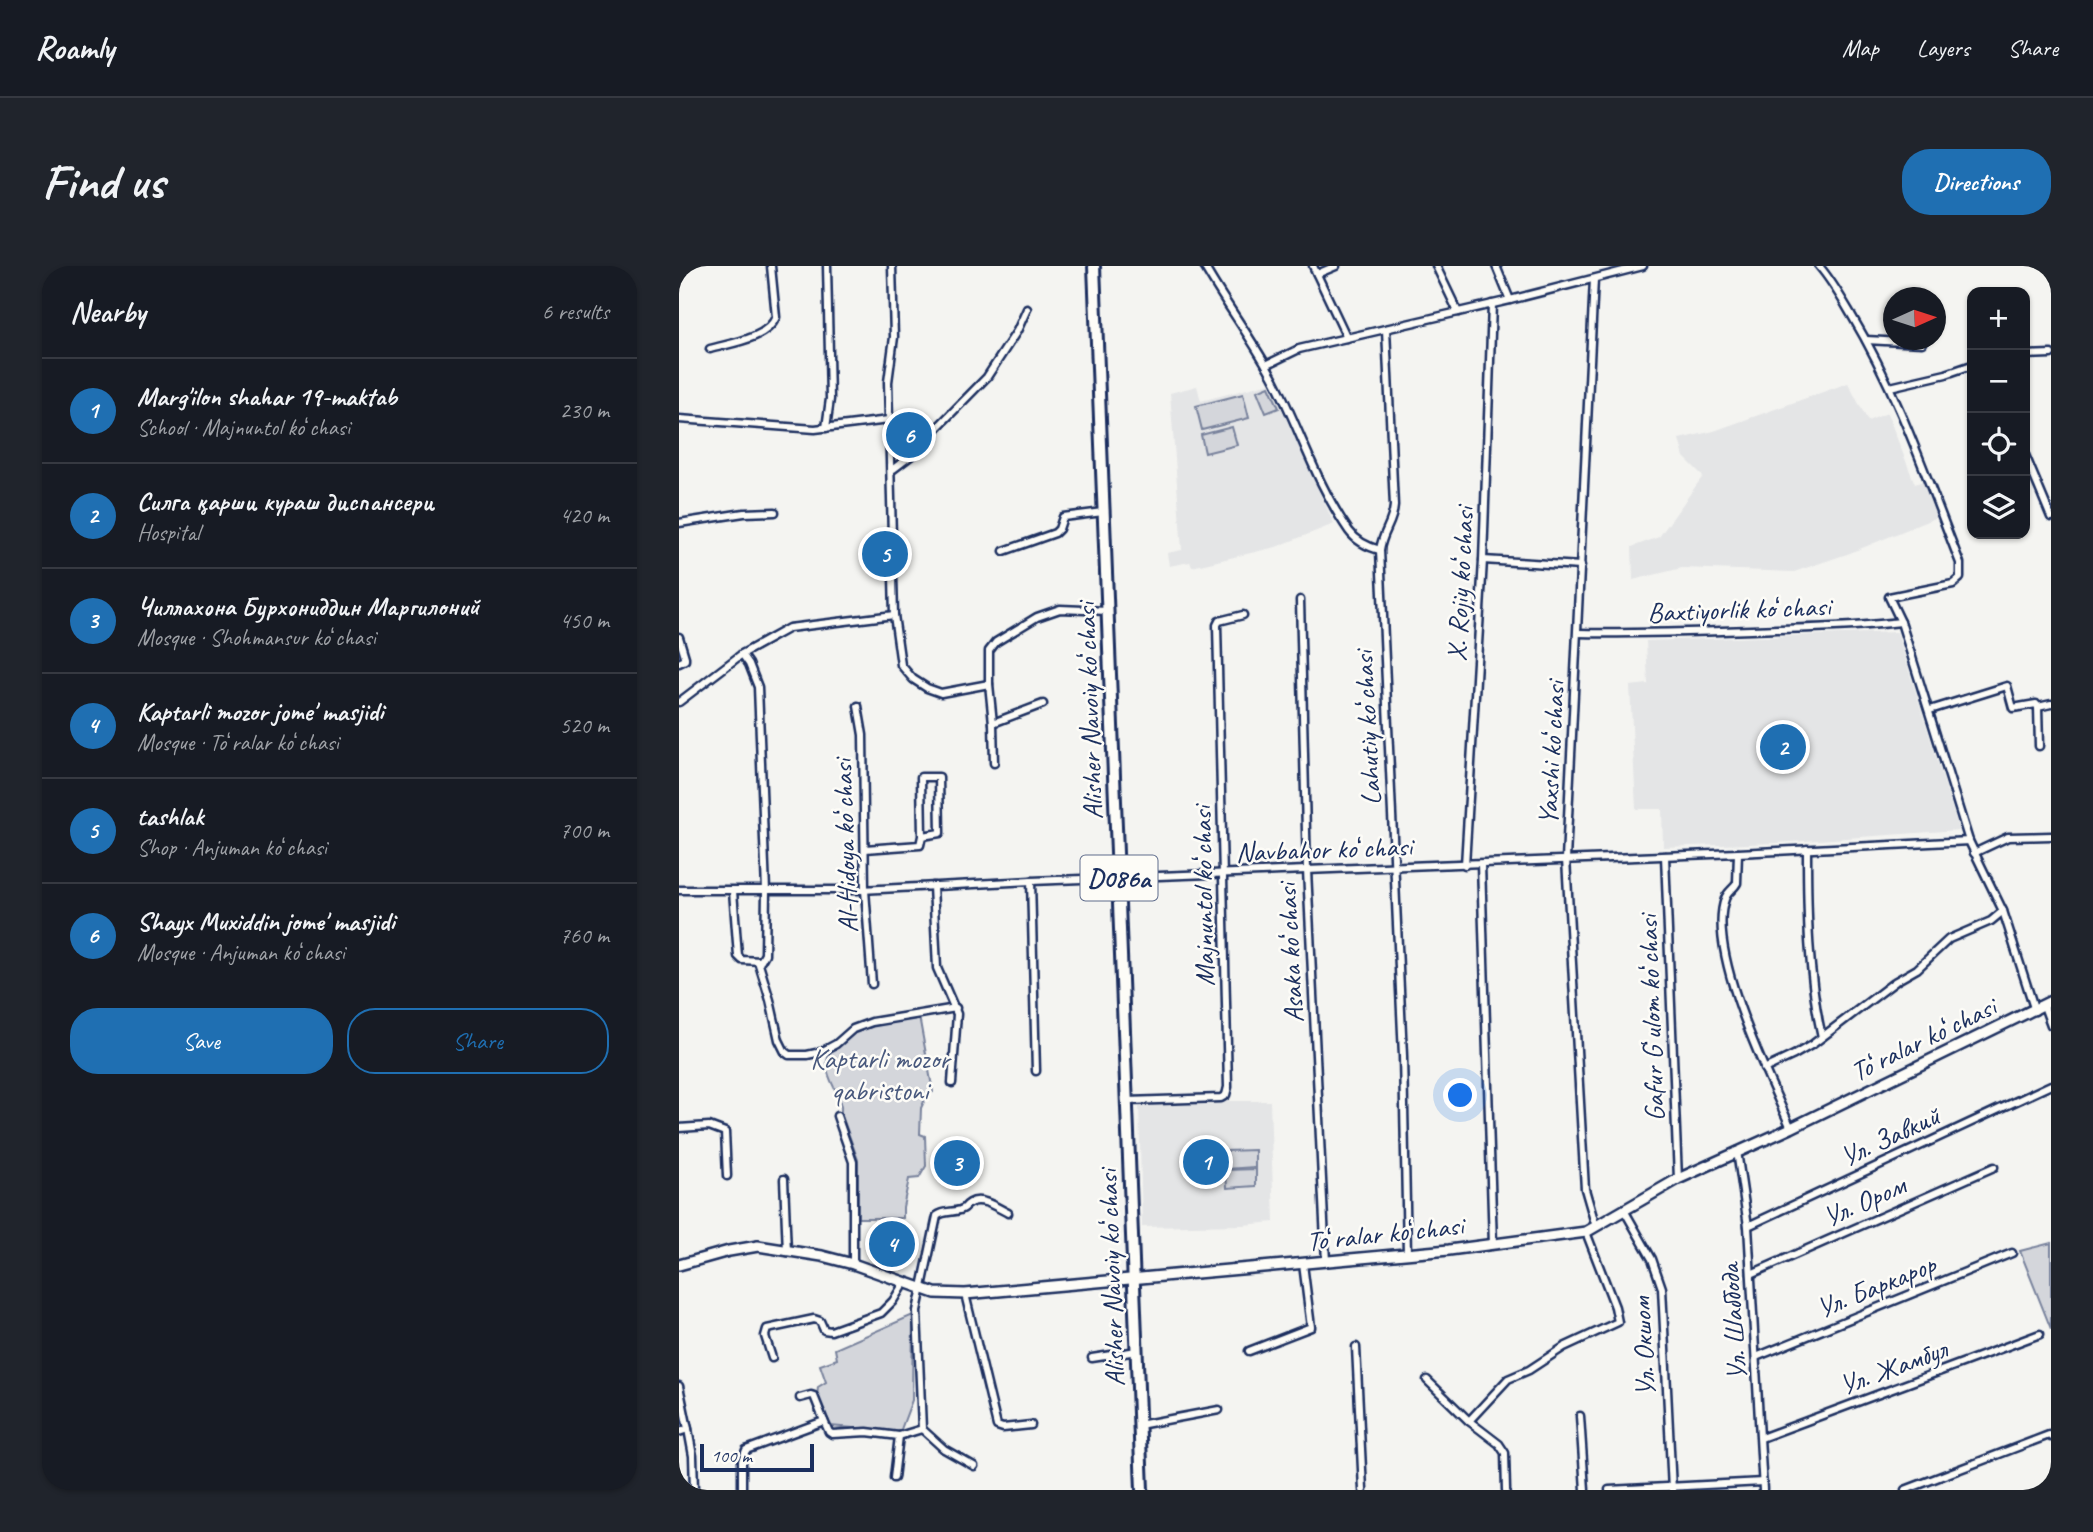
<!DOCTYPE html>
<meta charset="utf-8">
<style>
body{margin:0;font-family:Caveat,sans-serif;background:#20242c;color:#f1f3f6}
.controls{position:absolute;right:21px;top:21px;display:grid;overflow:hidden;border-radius:14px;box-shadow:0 2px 5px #0004}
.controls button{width:63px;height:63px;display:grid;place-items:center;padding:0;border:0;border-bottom:2px solid #363941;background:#171b24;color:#f1f3f6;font:35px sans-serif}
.compass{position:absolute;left:1204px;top:21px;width:63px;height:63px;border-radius:50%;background:#171b24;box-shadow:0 2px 5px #0004;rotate:87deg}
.scale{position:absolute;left:21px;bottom:18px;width:114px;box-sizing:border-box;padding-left:7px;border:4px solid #1b2f5e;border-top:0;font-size:19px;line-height:24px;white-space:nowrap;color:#1b2f5e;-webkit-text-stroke:5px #fdfcf7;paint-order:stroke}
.you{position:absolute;left:782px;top:830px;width:24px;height:24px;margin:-18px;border:5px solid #fff;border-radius:50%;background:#1a73e8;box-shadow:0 0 0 10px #1a73e833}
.badge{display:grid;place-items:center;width:46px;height:46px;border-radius:50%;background:#1f6fb2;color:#fff;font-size:23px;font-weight:700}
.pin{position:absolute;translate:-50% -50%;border:4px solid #fff;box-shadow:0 2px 7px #0006}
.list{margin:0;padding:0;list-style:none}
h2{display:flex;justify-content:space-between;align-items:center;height:91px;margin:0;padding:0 28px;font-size:30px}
h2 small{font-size:23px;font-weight:400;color:#9ea1a6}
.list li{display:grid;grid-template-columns:46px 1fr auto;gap:21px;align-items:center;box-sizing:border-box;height:105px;padding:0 28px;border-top:2px solid #363941}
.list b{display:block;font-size:26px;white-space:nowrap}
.list p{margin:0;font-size:23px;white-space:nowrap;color:#9ea1a6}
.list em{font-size:23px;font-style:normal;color:#9ea1a6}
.actions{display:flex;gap:14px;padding:21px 28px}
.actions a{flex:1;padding:16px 0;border:2px solid #1f6fb2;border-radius:28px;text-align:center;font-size:24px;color:#1f6fb2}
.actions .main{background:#1f6fb2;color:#fff}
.icon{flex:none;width:38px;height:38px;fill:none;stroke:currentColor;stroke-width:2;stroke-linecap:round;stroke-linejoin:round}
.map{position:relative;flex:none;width:1372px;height:1224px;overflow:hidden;border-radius:28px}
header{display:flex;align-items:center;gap:42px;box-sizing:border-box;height:98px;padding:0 35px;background:#171b24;border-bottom:2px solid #363941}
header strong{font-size:33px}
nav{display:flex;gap:38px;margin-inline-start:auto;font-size:24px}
.intro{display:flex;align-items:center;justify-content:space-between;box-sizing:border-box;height:168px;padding:0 42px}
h1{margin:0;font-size:49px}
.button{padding:18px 32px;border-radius:28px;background:#1f6fb2;color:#fff;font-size:24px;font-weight:700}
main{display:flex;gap:42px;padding:0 42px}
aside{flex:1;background:#171b24;border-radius:28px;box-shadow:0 2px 5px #0004}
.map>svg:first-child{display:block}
.built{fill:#e4e5e6}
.green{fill:#d4d6db;stroke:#78829c;stroke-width:2}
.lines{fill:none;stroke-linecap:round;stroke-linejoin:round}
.street-casing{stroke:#1b2f5e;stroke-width:11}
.secondary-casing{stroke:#1b2f5e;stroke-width:14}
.primary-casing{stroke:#1b2f5e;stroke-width:16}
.street{stroke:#fdfcf7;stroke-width:6}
.secondary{stroke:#fdfcf7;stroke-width:9}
.primary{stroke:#fdfcf7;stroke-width:10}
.labels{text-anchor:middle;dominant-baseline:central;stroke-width:5;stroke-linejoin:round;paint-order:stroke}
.shield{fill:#fdfcf7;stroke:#5f6c8c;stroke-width:2}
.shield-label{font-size:26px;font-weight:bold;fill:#1b2f5e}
.street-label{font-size:28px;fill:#1b2f5e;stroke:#fdfcf7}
.park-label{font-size:28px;fill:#49597d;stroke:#fdfcf7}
</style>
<header>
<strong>Roamly</strong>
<nav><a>Map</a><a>Layers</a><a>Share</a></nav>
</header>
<div class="intro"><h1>Find us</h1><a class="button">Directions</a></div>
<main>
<aside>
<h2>Nearby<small>6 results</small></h2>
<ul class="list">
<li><span class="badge">1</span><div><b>Marg'ilon shahar 19-maktab</b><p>School · Majnuntol koʻchasi</p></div><em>230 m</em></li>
<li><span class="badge">2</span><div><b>Силга қарши кураш диспансери</b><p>Hospital</p></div><em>420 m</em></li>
<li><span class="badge">3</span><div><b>Чиллахона Бурхониддин Маргилоний</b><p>Mosque · Shohmansur koʻchasi</p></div><em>450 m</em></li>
<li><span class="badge">4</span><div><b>Kaptarli mozor jome' masjidi</b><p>Mosque · Toʻralar koʻchasi</p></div><em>520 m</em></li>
<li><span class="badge">5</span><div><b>tashlak</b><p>Shop · Anjuman koʻchasi</p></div><em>700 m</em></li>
<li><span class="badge">6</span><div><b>Shayx Muxiddin jome' masjidi</b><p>Mosque · Anjuman koʻchasi</p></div><em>760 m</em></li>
</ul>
<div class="actions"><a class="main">Save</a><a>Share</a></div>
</aside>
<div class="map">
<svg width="1372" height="1224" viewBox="0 0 1372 1224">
<rect width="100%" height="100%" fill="#f4f4f1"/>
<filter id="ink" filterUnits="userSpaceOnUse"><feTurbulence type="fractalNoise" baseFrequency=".0143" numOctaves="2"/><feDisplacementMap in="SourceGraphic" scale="14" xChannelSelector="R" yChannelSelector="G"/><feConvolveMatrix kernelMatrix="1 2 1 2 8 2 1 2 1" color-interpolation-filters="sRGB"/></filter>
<g filter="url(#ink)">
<!-- built -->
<g class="built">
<polygon points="591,117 655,258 597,281 513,301 511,296 490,300 488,287 503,284 491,127 518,120 522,135"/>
<polygon points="1169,117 1189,155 1208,147 1236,218 1244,215 1258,251 1171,287 1115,306 1003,302 954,314 953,281 980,271 1024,210 1005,191 1000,173 1035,165"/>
<polygon points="1218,366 1280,564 1097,577 984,581 983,543 957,543 951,420 969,418 967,375"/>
<polygon points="527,835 591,835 595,956 564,959 463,961 460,836"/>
</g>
<!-- green -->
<g class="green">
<polygon points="590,120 600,142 587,147 578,125"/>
<polygon points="564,128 570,152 523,164 517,140"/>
<polygon points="553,161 558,179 526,187 522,169"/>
<path d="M240,750l14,76 -6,3 -6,13 -1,26 5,2 1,30 -7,12 -10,1 -6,28v11h-45v-58l-17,-47c2,-17 -13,-30 -14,-46 -3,-37 66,-47 92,-51z"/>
<polygon points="576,884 576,901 547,903 546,885"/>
<polygon points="577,903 577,920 548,922 547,904"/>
<polygon points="1372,977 1372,1063 1341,985"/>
<polygon points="234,1049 233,1134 221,1166 151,1160 138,1131 139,1121 147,1116 141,1099 158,1093 156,1083"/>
</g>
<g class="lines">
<defs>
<g id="street">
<polyline points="213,0 215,71 209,116 215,349 222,399 234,413 248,422 262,427 310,418"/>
<path d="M525,0c22,39 50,75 71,115 25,49 42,104 74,150 8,11 19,16 31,19"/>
<polyline points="634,0 668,72"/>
<polyline points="757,0 779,46"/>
<polyline points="817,0 831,34"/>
<path d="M1140,0c13,15 23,33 33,50 46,77 75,163 108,247v15l-7,6 -64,13 12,25 68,219 34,70 32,100"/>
<polyline points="638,8 657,0"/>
<polyline points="915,13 887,593 906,923 917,961"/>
<path d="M707,63l8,177c-1,17 -12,27 -14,44l23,506 4,198"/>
<polyline points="1187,74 1243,77"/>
<path d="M31,83c21,-6 57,-10 66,-32l-5,-51"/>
<polyline points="1346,89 1372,88"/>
<polyline points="587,99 620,83 831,34 964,0"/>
<polyline points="1211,121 1267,108 1293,99"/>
<polyline points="0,153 136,163 210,154"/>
<polyline points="147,162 151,133 148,0"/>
<polyline points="1346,189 1372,251"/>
<polyline points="213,204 238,185 253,167 308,111 338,65 348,43"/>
<polyline points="0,257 65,247 96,246"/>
<polyline points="325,285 376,267 380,263 384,251 424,246"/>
<polyline points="804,294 902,300"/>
<polyline points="621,334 628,604 647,996"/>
<path d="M899,367c57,1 115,-1 173,-3 50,-2 100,-2 150,-8"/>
<polyline points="0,371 6,391 6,394 0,397"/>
<polyline points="0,436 63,388 110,362 215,349"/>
<polyline points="179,440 184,469 186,624 193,718"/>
<polyline points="1359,441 1360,480"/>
<polyline points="1251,444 1328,420 1334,442 1357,438 1359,441 1372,438"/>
<polyline points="314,457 364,438"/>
<polyline points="315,497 314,457 310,418 310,385 317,376 358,351 381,343 429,345"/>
<polyline points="186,583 241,579 243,570 242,511 260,511 261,567 243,570"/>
<path d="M1128,583c0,63 1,127 15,188"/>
<path d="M1059,587l-1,30c-3,6 -10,9 -12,16 -19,52 44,179 66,229"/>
<polyline points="1295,587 1329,571 1372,570"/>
<polyline points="986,590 999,913"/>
<polyline points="802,598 814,979"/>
<polyline points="786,599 804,294 813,38"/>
<polyline points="352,615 357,805"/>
<polyline points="254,620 258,702 278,748 273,817"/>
<polyline points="0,624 182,624 352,615 1059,587 1290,575"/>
<polyline points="54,625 59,690 63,694 82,695 86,688 87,625 79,421 70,398 63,388"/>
<polyline points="79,695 91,734 100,774 106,786 110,789 128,789 142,786 157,778 174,763 193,756 277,742"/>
<polyline points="1365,740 1372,759"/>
<polyline points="1085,803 1115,789 1134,778 1217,715 1238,703 1270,673 1312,655 1324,645"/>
<polyline points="448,835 542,832 547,829 549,821 538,359 540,355 564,349"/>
<polyline points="158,850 174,896 174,998"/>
<polyline points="0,862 30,860 46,866 48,910"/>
<polyline points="1058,885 1069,960 1084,1224"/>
<polyline points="105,913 108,986"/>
<polyline points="945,944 973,993 983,1022 993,1224"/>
<polyline points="1069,960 1372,819"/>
<polyline points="1072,1008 1315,901"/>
<polyline points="286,1028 318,1160 324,1162 352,1159"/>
<polyline points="677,1081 684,1224"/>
<polyline points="570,1085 632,1061 624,998"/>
<polyline points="1077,1091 1333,987"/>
<polyline points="93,1092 86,1070 88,1063 135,1053 141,1055 145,1064 152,1065 202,1047 214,1035 225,1017"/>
<polyline points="413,1092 458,1085"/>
<polyline points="748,1114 790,1155 820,1178 826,1187 827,1224"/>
<polyline points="0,1120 9,1163 0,1166"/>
<polyline points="121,1132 132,1129 135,1130 145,1155"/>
<polyline points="901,1150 906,1224"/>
<polyline points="790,1155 829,1113 850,1104 885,1081 939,1056 936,1041 907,966"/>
<polyline points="460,1159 540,1144"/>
<polyline points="9,1163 14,1190 15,1224"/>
<polyline points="243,1163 265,1183 295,1200"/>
<polyline points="1082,1172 1361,1068"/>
<polyline points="215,1212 220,1170"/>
<path d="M63,1224v-29l4,-11 78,-29 5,11 3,2 35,-2 32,4 23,-7 -5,-118 20,-95c8,-6 14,-3 23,-6 8,-3 2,-2 10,-7 11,-7 28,5 38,10"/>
<polyline points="930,1224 1084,1216"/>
<polyline points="1226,1224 1370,1169 1372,1171"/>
</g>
<polyline id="secondary" points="0,999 50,985 79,980 143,990 174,998 256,1027 286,1028 770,984 907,966 999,913 1112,862 1372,735"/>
<polyline id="primary" points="415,0 463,1224"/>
</defs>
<!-- street casing -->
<use href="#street" class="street-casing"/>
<!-- secondary casing -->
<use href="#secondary" class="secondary-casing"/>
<!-- primary casing -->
<use href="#primary" class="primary-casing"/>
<!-- street -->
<use href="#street" class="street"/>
<!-- secondary -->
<use href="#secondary" class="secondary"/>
<!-- primary -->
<use href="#primary" class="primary"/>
</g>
</g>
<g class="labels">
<!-- shield labels -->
<rect class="shield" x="401.5" y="589.5" width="77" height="45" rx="5"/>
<g class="shield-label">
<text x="440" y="612">D086a</text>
</g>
<!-- street labels -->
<g class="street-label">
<text transform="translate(781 318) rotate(-87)">X. Rojiy koʻchasi</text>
<text transform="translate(1060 343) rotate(-2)">Baxtiyorlik koʻchasi</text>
<text transform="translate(410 445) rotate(-92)">Alisher Navoiy koʻchasi</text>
<text transform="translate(688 462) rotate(-93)">Lahutiy koʻchasi</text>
<text transform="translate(872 487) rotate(-87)">Yaxshi koʻchasi</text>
<text transform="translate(166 580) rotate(-92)">Al-Hidoya koʻchasi</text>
<text transform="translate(645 583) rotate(-2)">Navbahor koʻchasi</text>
<text transform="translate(524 630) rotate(-91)">Majnuntol koʻchasi</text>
<text transform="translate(611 687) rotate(-93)">Asaka koʻchasi</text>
<text transform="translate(972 752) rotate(-92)">Gafur Gʻulom koʻchasi</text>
<text transform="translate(1244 773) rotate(-26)">Toʻralar koʻchasi</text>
<text transform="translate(1211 870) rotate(-25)">Ул. Завкий</text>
<text transform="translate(1185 935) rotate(-24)">Ул. Ором</text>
<text transform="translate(706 967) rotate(-6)">Toʻralar koʻchasi</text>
<text transform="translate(432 1012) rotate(-92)">Alisher Navoiy koʻchasi</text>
<text transform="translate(1197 1020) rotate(-22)">Ул. Баркарор</text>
<text transform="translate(1054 1056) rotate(-94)">Ул. Шаббода</text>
<text transform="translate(964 1081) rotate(-93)">Ул. Окшом</text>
<text transform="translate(1214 1101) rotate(-20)">Ул. Жамбул</text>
</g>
<!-- park labels -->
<g class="park-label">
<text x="201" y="792">Kaptarli mozor<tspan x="201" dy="32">qabristoni</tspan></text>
</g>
</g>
</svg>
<div class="controls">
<button>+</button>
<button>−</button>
<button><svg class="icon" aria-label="locate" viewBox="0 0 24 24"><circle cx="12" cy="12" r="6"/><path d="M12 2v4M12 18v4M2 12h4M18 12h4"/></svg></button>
<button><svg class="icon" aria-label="layers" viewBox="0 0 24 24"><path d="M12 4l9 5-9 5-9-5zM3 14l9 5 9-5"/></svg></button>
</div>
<svg class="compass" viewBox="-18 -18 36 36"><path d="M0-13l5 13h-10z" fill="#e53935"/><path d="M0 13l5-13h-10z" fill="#9ea1a6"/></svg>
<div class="scale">100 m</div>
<div class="you"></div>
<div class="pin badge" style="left:527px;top:896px">1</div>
<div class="pin badge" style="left:1104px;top:481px">2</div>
<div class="pin badge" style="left:278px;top:897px">3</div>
<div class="pin badge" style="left:213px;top:978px">4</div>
<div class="pin badge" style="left:206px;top:288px">5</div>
<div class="pin badge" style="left:230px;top:169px">6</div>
</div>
</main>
